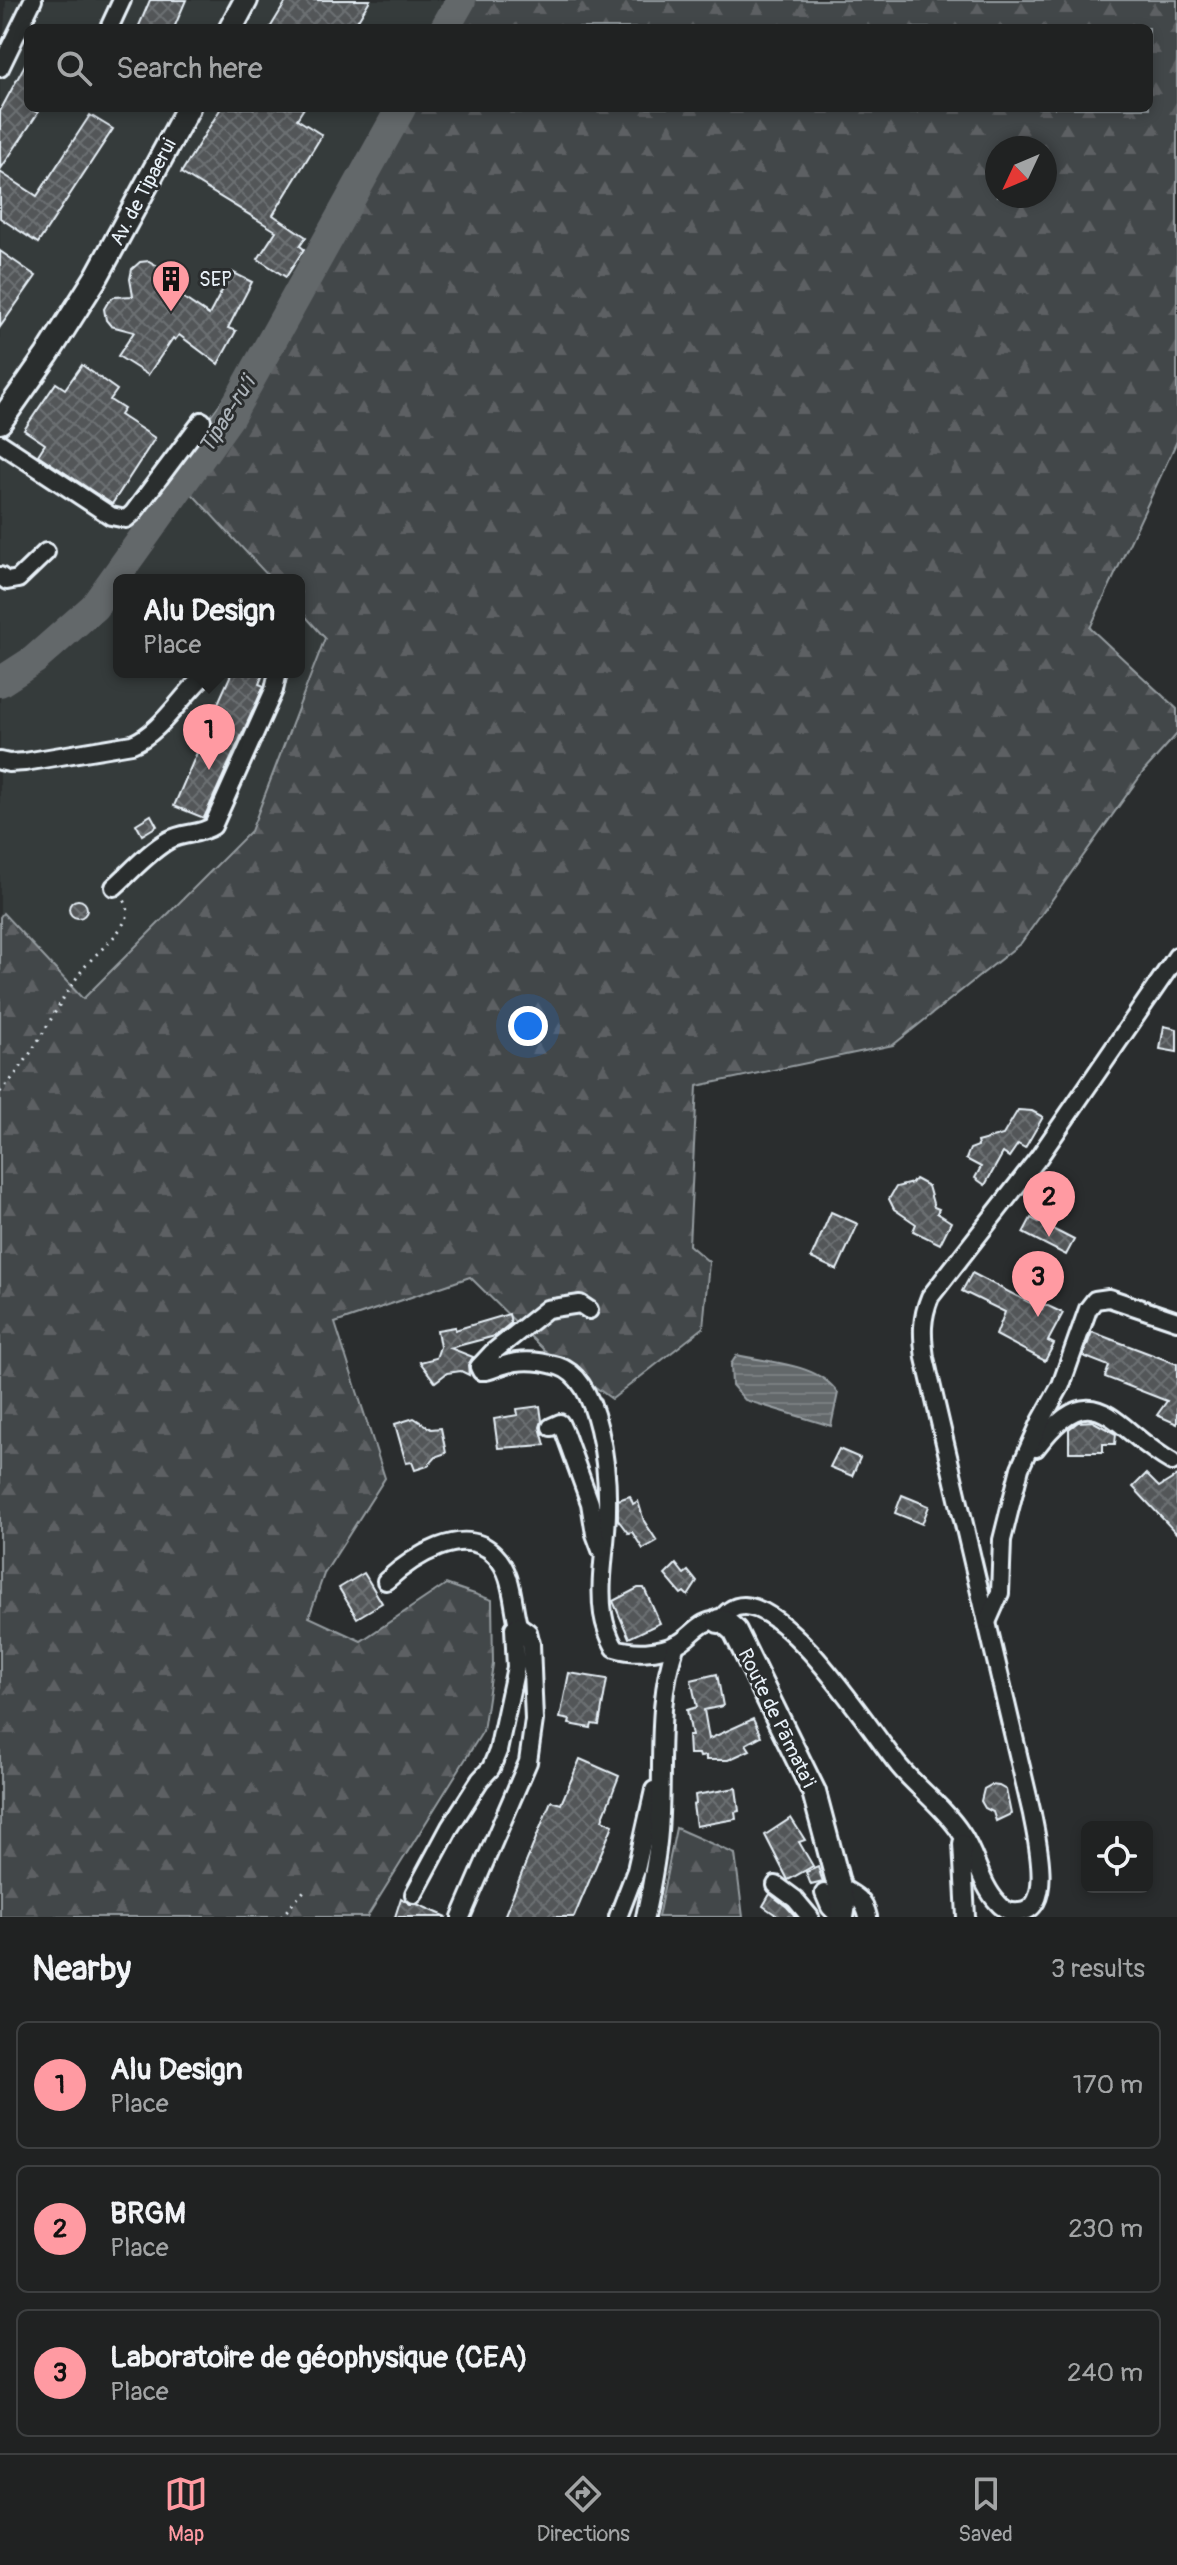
<!DOCTYPE html>
<meta charset="utf-8">
<style>
body{margin:0;font-family:Pangolin,sans-serif;background:#282a2a;color:#f1f3f6}
.controls{position:absolute;right:24px;bottom:24px;display:grid;overflow:hidden;border-radius:12px;box-shadow:0 4px 12px #0003}
.controls button{width:72px;height:72px;display:grid;place-items:center;padding:0;border:0;border-bottom:2px solid #3d3f40;background:#202222;color:#f1f3f6;font:40px sans-serif}
.compass{position:absolute;left:985px;top:136px;width:72px;height:72px;border-radius:50%;background:#202222;box-shadow:0 4px 12px #0003;rotate:226deg}
.you{position:absolute;left:528px;top:1026px;width:28px;height:28px;margin:-20px;border:6px solid #fff;border-radius:50%;background:#1a73e8;box-shadow:0 0 0 12px #1a73e833}
.badge{display:grid;place-items:center;width:52px;height:52px;border-radius:50%;background:#ff9aa2;color:#111;font-size:26px;font-weight:700}
.pin{position:absolute;translate:-50% -66px;filter:drop-shadow(0 2px 4px #0008)}
.pin::after{content:'';position:absolute;top:42px;width:28px;height:24px;background:inherit;clip-path:polygon(0 0,100% 0,50% 100%)}
.popup{position:absolute;left:113px;top:574px;width:192px;height:104px;box-sizing:border-box;display:grid;place-content:center;border-radius:12px;background:#202222;filter:drop-shadow(0 2px 6px #0005);font-size:26px;white-space:nowrap;color:#a2a4a5}
.popup b{font-size:30px;color:#f1f3f6}
.popup::after{content:'';position:absolute;left:50%;top:100%;margin-left:-16px;border:16px solid transparent;border-top-color:#202222}
.list{margin:0;padding:0;list-style:none}
h2{display:flex;justify-content:space-between;align-items:center;height:104px;margin:0;padding:0 32px;font-size:34px}
h2 small{font-size:26px;font-weight:400;color:#a2a4a5}
.list li{display:grid;grid-template-columns:52px 1fr auto;gap:24px;align-items:center;box-sizing:border-box;height:128px;margin:0 16px 16px;padding:0 16px;border:2px solid #3d3f40;border-radius:12px}
.list b{display:block;font-size:30px;white-space:nowrap}
.list p{margin:0;font-size:26px;white-space:nowrap;color:#a2a4a5}
.list em{font-size:26px;font-style:normal;color:#a2a4a5}
.icon{flex:none;width:44px;height:44px;fill:none;stroke:currentColor;stroke-width:2;stroke-linecap:round;stroke-linejoin:round}
.map{position:relative;flex:none;width:1177px;height:1917px;overflow:hidden}
.search{position:absolute;background:#202222;box-shadow:0 4px 12px #0003;left:24px;right:24px;top:24px;height:88px;display:flex;align-items:center;gap:20px;box-sizing:border-box;padding:0 28px;border-radius:12px;color:#a2a4a5;font-size:30px}
.sheet{height:536px;background:#202222}
nav{display:flex;justify-content:space-around;align-items:center;box-sizing:border-box;height:112px;border-top:2px solid #3d3f40;background:#202222;font-size:22px;color:#a2a4a5}
nav a{display:grid;justify-items:center;gap:4px}
nav .on{color:#ff9aa2}
.map>svg:first-child{display:block}
.built{fill:#363a3b}
.forest{fill:url(#forest-firs);stroke:#959ca0;stroke-width:2;fill-rule:evenodd}
.water{fill:url(#water-rules);stroke:#989fa3;stroke-width:2}
.lines{fill:none;stroke-linecap:round;stroke-linejoin:round}
.river{stroke:#63686b;stroke-width:30}
.building{fill:url(#building-cross-hatch);stroke:#e8f1f8;stroke-width:2}
.minor-casing{stroke:#e8f1f8;stroke-width:22}
.major-casing{stroke:#e8f1f8;stroke-width:28}
.path{stroke:#e8f1f8;stroke-width:3;stroke-dasharray:2 6;stroke-linecap:butt}
.minor{stroke:#2a2d2e;stroke-width:16}
.major{stroke:#2a2d2e;stroke-width:22}
.labels{text-anchor:middle;dominant-baseline:central;stroke-width:6;stroke-linejoin:round;paint-order:stroke}
.street-label{font-size:20px;fill:#e8f1f8;stroke:#2a2d2e}
.poi-label{font-size:20px;fill:#e8f1f8;stroke:#2a2d2e;text-anchor:start}
.water-label{font-size:22px;font-style:italic;fill:#acb3b9;stroke:#2a2d2e}
</style>
<div class="map">
<svg width="1177" height="1917" viewBox="0 0 1177 1917">
<defs>
<pattern id="forest-firs" width="22" height="20" patternUnits="userSpaceOnUse" patternTransform="scale(2)"><rect width="22" height="20" fill="#424648"/><path d="M5 1l3.5 6h-7zM16 11l3.5 6h-7z" fill="#5d6163"/></pattern>
<pattern id="water-rules" width="6" height="5" patternUnits="userSpaceOnUse" patternTransform="scale(2)"><rect width="6" height="5" fill="#63686b"/><path d="M0 2.5h6" fill="none" stroke="#797e81"/></pattern>
<pattern id="building-cross-hatch" width="8" height="8" patternUnits="userSpaceOnUse" patternTransform="scale(2)"><rect width="8" height="8" fill="#535759"/><path d="M0 0l8 8M0 8l8-8" fill="none" stroke="#6c7072"/></pattern>
</defs>
<rect width="100%" height="100%" fill="#2a2d2e"/>
<filter id="ink" filterUnits="userSpaceOnUse"><feTurbulence type="fractalNoise" baseFrequency=".0125" numOctaves="2"/><feDisplacementMap in="SourceGraphic" scale="16" xChannelSelector="R" yChannelSelector="G"/><feConvolveMatrix kernelMatrix="1 2 1 2 8 2 1 2 1" color-interpolation-filters="sRGB"/></filter>
<g filter="url(#ink)">
<!-- built -->
<polygon class="built" points="6,0 446,0 431,28 28,28 28,108 389,108 280,321 172,471 272,580 119,580 119,672 299,672 299,609 325,638 251,831 83,999 4,914 0,917 0,52 3,46"/>
<!-- forest -->
<g class="forest">
<path d="M446,0h731v441l-87,187 87,81v25l-33,37 -123,172 -128,102 -196,41 -8,159 20,17 -6,66 -91,71 -68,-49 -74,-73 -135,46 50,155 -61,96 -15,43 52,24 85,-57 46,16 1,64 -10,67 -116,186h-367v-1000l3,-4 80,86 168,-168 74,-193 -26,-29v-29h-27l-101,-109 109,-150 109,-213h760v-80h-718zM997,148h48v48h-48z"/>
<polygon points="676,1828 735,1854 743,1917 658,1917"/>
</g>
<!-- water -->
<path class="water" d="M737,1355c33,8 81,8 101,38l-7,33 -86,-26 -13,-15 -1,-21z"/>
<g class="lines">
<!-- river -->
<g class="river">
<polyline points="445,28 461,0"/>
<polyline points="0,682 34,660 94,607 230,416 401,108"/>
</g>
</g>
<!-- building -->
<g class="building">
<polygon points="150,0 186,0 174,28 138,28"/>
<polygon points="287,0 370,0 353,28 270,28"/>
<polygon points="28,59 28,108 38,113 0,170 0,111"/>
<polygon points="221,108 304,108 297,119 322,135 273,215 306,237 300,246 304,249 286,277 258,259 276,231 181,173"/>
<polygon points="90,115 113,129 38,243 0,218 0,172 37,196"/>
<polygon points="0,251 36,276 0,327"/>
<polygon points="149,261 161,268 164,285 209,315 232,272 252,282 228,328 236,331 218,364 179,335 175,340 173,338 148,375 118,356 134,332 111,326 106,320 104,309 108,302 114,297 133,296 130,279 132,269 140,262"/>
<polygon points="82,365 117,390 110,400 124,409 120,415 155,438 112,504 38,455 45,444 24,430 56,383 65,389"/>
<polygon points="232,672 264,672 259,684 264,686 204,818 174,806 205,734 195,730 201,717 210,721"/>
<polygon points="151,815 157,826 142,835 136,824"/>
<circle cx="78" cy="909" r="9"/>
<polygon points="1164,1026 1177,1029 1177,1052 1160,1049"/>
<polygon points="1018,1110 1032,1111 1043,1117 1025,1148 1018,1144 1009,1157 1003,1153 985,1185 975,1178 981,1167 966,1159 970,1149 978,1146 977,1142 1003,1135"/>
<polygon points="915,1179 928,1186 934,1207 939,1209 937,1213 951,1222 940,1244 913,1231 916,1224 894,1209 889,1199 896,1187 912,1183"/>
<polygon points="831,1212 858,1224 837,1270 811,1258"/>
<polygon points="1031,1218 1074,1240 1066,1255 1023,1233"/>
<polygon points="972,1273 1042,1309 1044,1304 1063,1313 1048,1341 1054,1344 1045,1361 996,1335 1005,1312 962,1291"/>
<polygon points="509,1314 511,1323 495,1336 450,1348 473,1357 468,1365 469,1375 461,1371 447,1373 435,1382 420,1362 436,1358 440,1347 437,1330 455,1327 455,1330"/>
<polygon points="1092,1332 1177,1364 1177,1424 1157,1415 1167,1401 1105,1377 1109,1366 1083,1356"/>
<polygon points="540,1406 542,1421 540,1427 545,1445 498,1448 494,1419 518,1415 517,1409"/>
<polygon points="414,1418 431,1429 441,1428 446,1453 437,1456 428,1466 415,1470 412,1462 406,1463 395,1424"/>
<polygon points="1092,1421 1116,1434 1115,1444 1103,1444 1103,1452 1069,1452 1069,1429 1078,1422"/>
<polygon points="839,1449 860,1458 852,1476 830,1467"/>
<polygon points="1146,1474 1159,1487 1177,1476 1177,1534 1133,1487"/>
<polygon points="902,1495 929,1506 922,1524 895,1513"/>
<polygon points="630,1496 633,1504 638,1501 644,1521 657,1541 643,1549 632,1532 628,1533 618,1520 618,1500"/>
<polygon points="676,1564 684,1574 688,1571 697,1582 688,1596 684,1592 681,1594 665,1575"/>
<polygon points="364,1573 382,1603 357,1618 339,1588"/>
<polygon points="638,1588 644,1588 660,1623 629,1638 613,1601"/>
<polygon points="569,1673 607,1679 599,1725 592,1724 591,1728 569,1724 570,1720 560,1718"/>
<polygon points="717,1674 723,1706 704,1710 709,1739 753,1719 761,1736 746,1744 750,1750 728,1760 706,1760 706,1756 700,1757 699,1754 689,1754 688,1736 692,1736 687,1710 697,1707 691,1680"/>
<polygon points="580,1759 619,1776 602,1820 613,1825 574,1917 504,1917 551,1801 561,1804"/>
<polygon points="991,1785 999,1786 1006,1790 1011,1814 996,1821 993,1812 985,1808 981,1801 984,1789"/>
<polygon points="736,1788 739,1811 735,1812 736,1819 696,1826 693,1805 696,1804 695,1795"/>
<polygon points="791,1818 805,1840 799,1842 813,1866 788,1880 765,1835"/>
<polygon points="818,1867 823,1882 811,1885 806,1872"/>
<polygon points="770,1894 787,1907 796,1917 779,1917 763,1906"/>
<polygon points="401,1898 410,1904 417,1904 447,1917 395,1917"/>
</g>
<g class="lines">
<defs>
<g id="minor">
<polyline points="109,28 122,0"/>
<polyline points="0,68 33,0"/>
<polyline points="0,443 111,516 126,519 133,513 202,421"/>
<polyline points="0,576 7,581 18,579 46,552"/>
<path d="M0,761l9,2 16,-1 107,-18c29,-11 51,-51 76,-72"/>
<path d="M114,887c17,-15 35,-36 55,-47 14,-8 31,-5 44,-14l61,-136 4,-18"/>
<path d="M589,1310l-9,-6 -33,5 -54,43 -14,15 2,4c9,1 14,-4 23,-6 17,-6 37,-4 54,1 43,13 50,107 49,144 0,34 -9,70 -4,104 2,13 6,23 12,34 19,6 43,5 62,-4 15,-7 24,-26 42,-23 7,-8 13,-15 25,-15 48,1 125,123 155,160 19,23 45,41 62,67 15,21 19,51 37,70 5,6 13,10 21,9 36,-1 17,-76 13,-98l-107,-456c-3,-23 -4,-39 5,-61l109,-140 138,-201"/>
<polyline points="551,1427 560,1423 565,1434 590,1503 595,1534 601,1550"/>
<path d="M1036,1448c59,-79 75,-20 136,14"/>
<path d="M386,1581c25,-23 79,-59 109,-26 18,18 17,47 23,70"/>
<polyline points="988,1620 1000,1593 1002,1540 1020,1468 1041,1421 1061,1385 1088,1309 1095,1300 1109,1298 1177,1321"/>
<polyline points="962,1843 966,1917"/>
<polyline points="776,1885 795,1899 810,1917"/>
<path d="M840,1887c15,8 24,12 28,30"/>
<polyline points="824,1893 830,1907 840,1917"/>
<polyline points="414,1894 450,1827 480,1780 491,1768 498,1751 516,1667 514,1628 518,1625 528,1632 531,1644 534,1720 528,1762 461,1917"/>
<polyline points="618,1917 636,1870 654,1790"/>
<path d="M645,1917c6,-29 12,-57 14,-86 5,-62 -4,-128 17,-187"/>
</g>
<g id="major">
<polyline points="231,28 246,0"/>
<polyline points="0,422 47,355 97,276 188,108"/>
<polyline points="719,1621 725,1622 735,1631 814,1792 844,1905 842,1917"/>
</g>
</defs>
<!-- minor casing -->
<use href="#minor" class="minor-casing"/>
<!-- major casing -->
<use href="#major" class="major-casing"/>
<!-- path -->
<g class="path">
<path d="M0,1092c35,-36 53,-83 83,-123 13,-17 35,-31 44,-52 2,-7 0,-12 -3,-17"/>
<polyline points="281,1917 305,1890"/>
</g>
<!-- minor -->
<use href="#minor" class="minor"/>
<!-- major -->
<use href="#major" class="major"/>
</g>
</g>
<!-- icons -->
<defs>
<symbol id="building-pin" viewBox="-11 -11 22 30"><path d="M0 17L-7.5 6A9.5 9.5 0 1 1 7.5 6Z" fill="#ff9aa2" stroke="#2a2d2e"/><path d="M-4-6H4V6H1V3H-1V6H-4ZM-2.5-4.3h1.7v1.8h-1.7ZM.8-4.3h1.7v1.8H.8ZM-2.5-1h1.7V.8h-1.7ZM.8-1h1.7V.8H.8Z" fill="#111"/></symbol>
</defs>
<g fill-rule="evenodd">
<use href="#building-pin" x="149" y="257" width="44" height="60"/>
</g>
<g class="labels">
<!-- street labels -->
<g class="street-label">
<text transform="translate(143 192) rotate(-62)">Av. de Tipaerui</text>
<text transform="translate(777 1718) rotate(64)">Route de Pāmata'i</text>
</g>
<!-- poi labels -->
<g class="poi-label">
<text x="199" y="279">SEP</text>
</g>
<!-- water labels -->
<g class="water-label">
<text transform="translate(227 415) rotate(-58)">Tipae-ru’i</text>
</g>
</g>
</svg>
<div class="controls">
<button><svg class="icon" aria-label="locate" viewBox="0 0 24 24"><circle cx="12" cy="12" r="6"/><path d="M12 2v4M12 18v4M2 12h4M18 12h4"/></svg></button>
</div>
<svg class="compass" viewBox="-18 -18 36 36"><path d="M0-13l5 13h-10z" fill="#e53935"/><path d="M0 13l5-13h-10z" fill="#a2a4a5"/></svg>
<div class="you"></div>
<div class="pin badge" style="left:209px;top:770px">1</div>
<div class="popup"><b>Alu Design</b>Place</div>
<div class="pin badge" style="left:1049px;top:1237px">2</div>
<div class="pin badge" style="left:1038px;top:1317px">3</div>
<div class="search"><svg class="icon" aria-label="search" viewBox="0 0 24 24"><circle cx="10" cy="10" r="6"/><path d="M15 15l6 6"/></svg>Search here</div>
</div>
<section class="sheet">
<h2>Nearby<small>3 results</small></h2>
<ul class="list">
<li><span class="badge">1</span><div><b>Alu Design</b><p>Place</p></div><em>170 m</em></li>
<li><span class="badge">2</span><div><b>BRGM</b><p>Place</p></div><em>230 m</em></li>
<li><span class="badge">3</span><div><b>Laboratoire de géophysique (CEA)</b><p>Place</p></div><em>240 m</em></li>
</ul>
</section>
<nav>
<a class="on"><svg class="icon" aria-label="map" viewBox="0 0 24 24"><path d="M3 6l6-2 6 2 6-2v14l-6 2-6-2-6 2zM9 4v14M15 6v14"/></svg>Map</a>
<a><svg class="icon" aria-label="directions" viewBox="0 0 24 24"><path d="M12 3l9 9-9 9-9-9zM9 14v-3h6M13 9l2 2-2 2"/></svg>Directions</a>
<a><svg class="icon" aria-label="saved" viewBox="0 0 24 24"><path d="M7 4h10v16l-5-4-5 4z"/></svg>Saved</a>
</nav>
